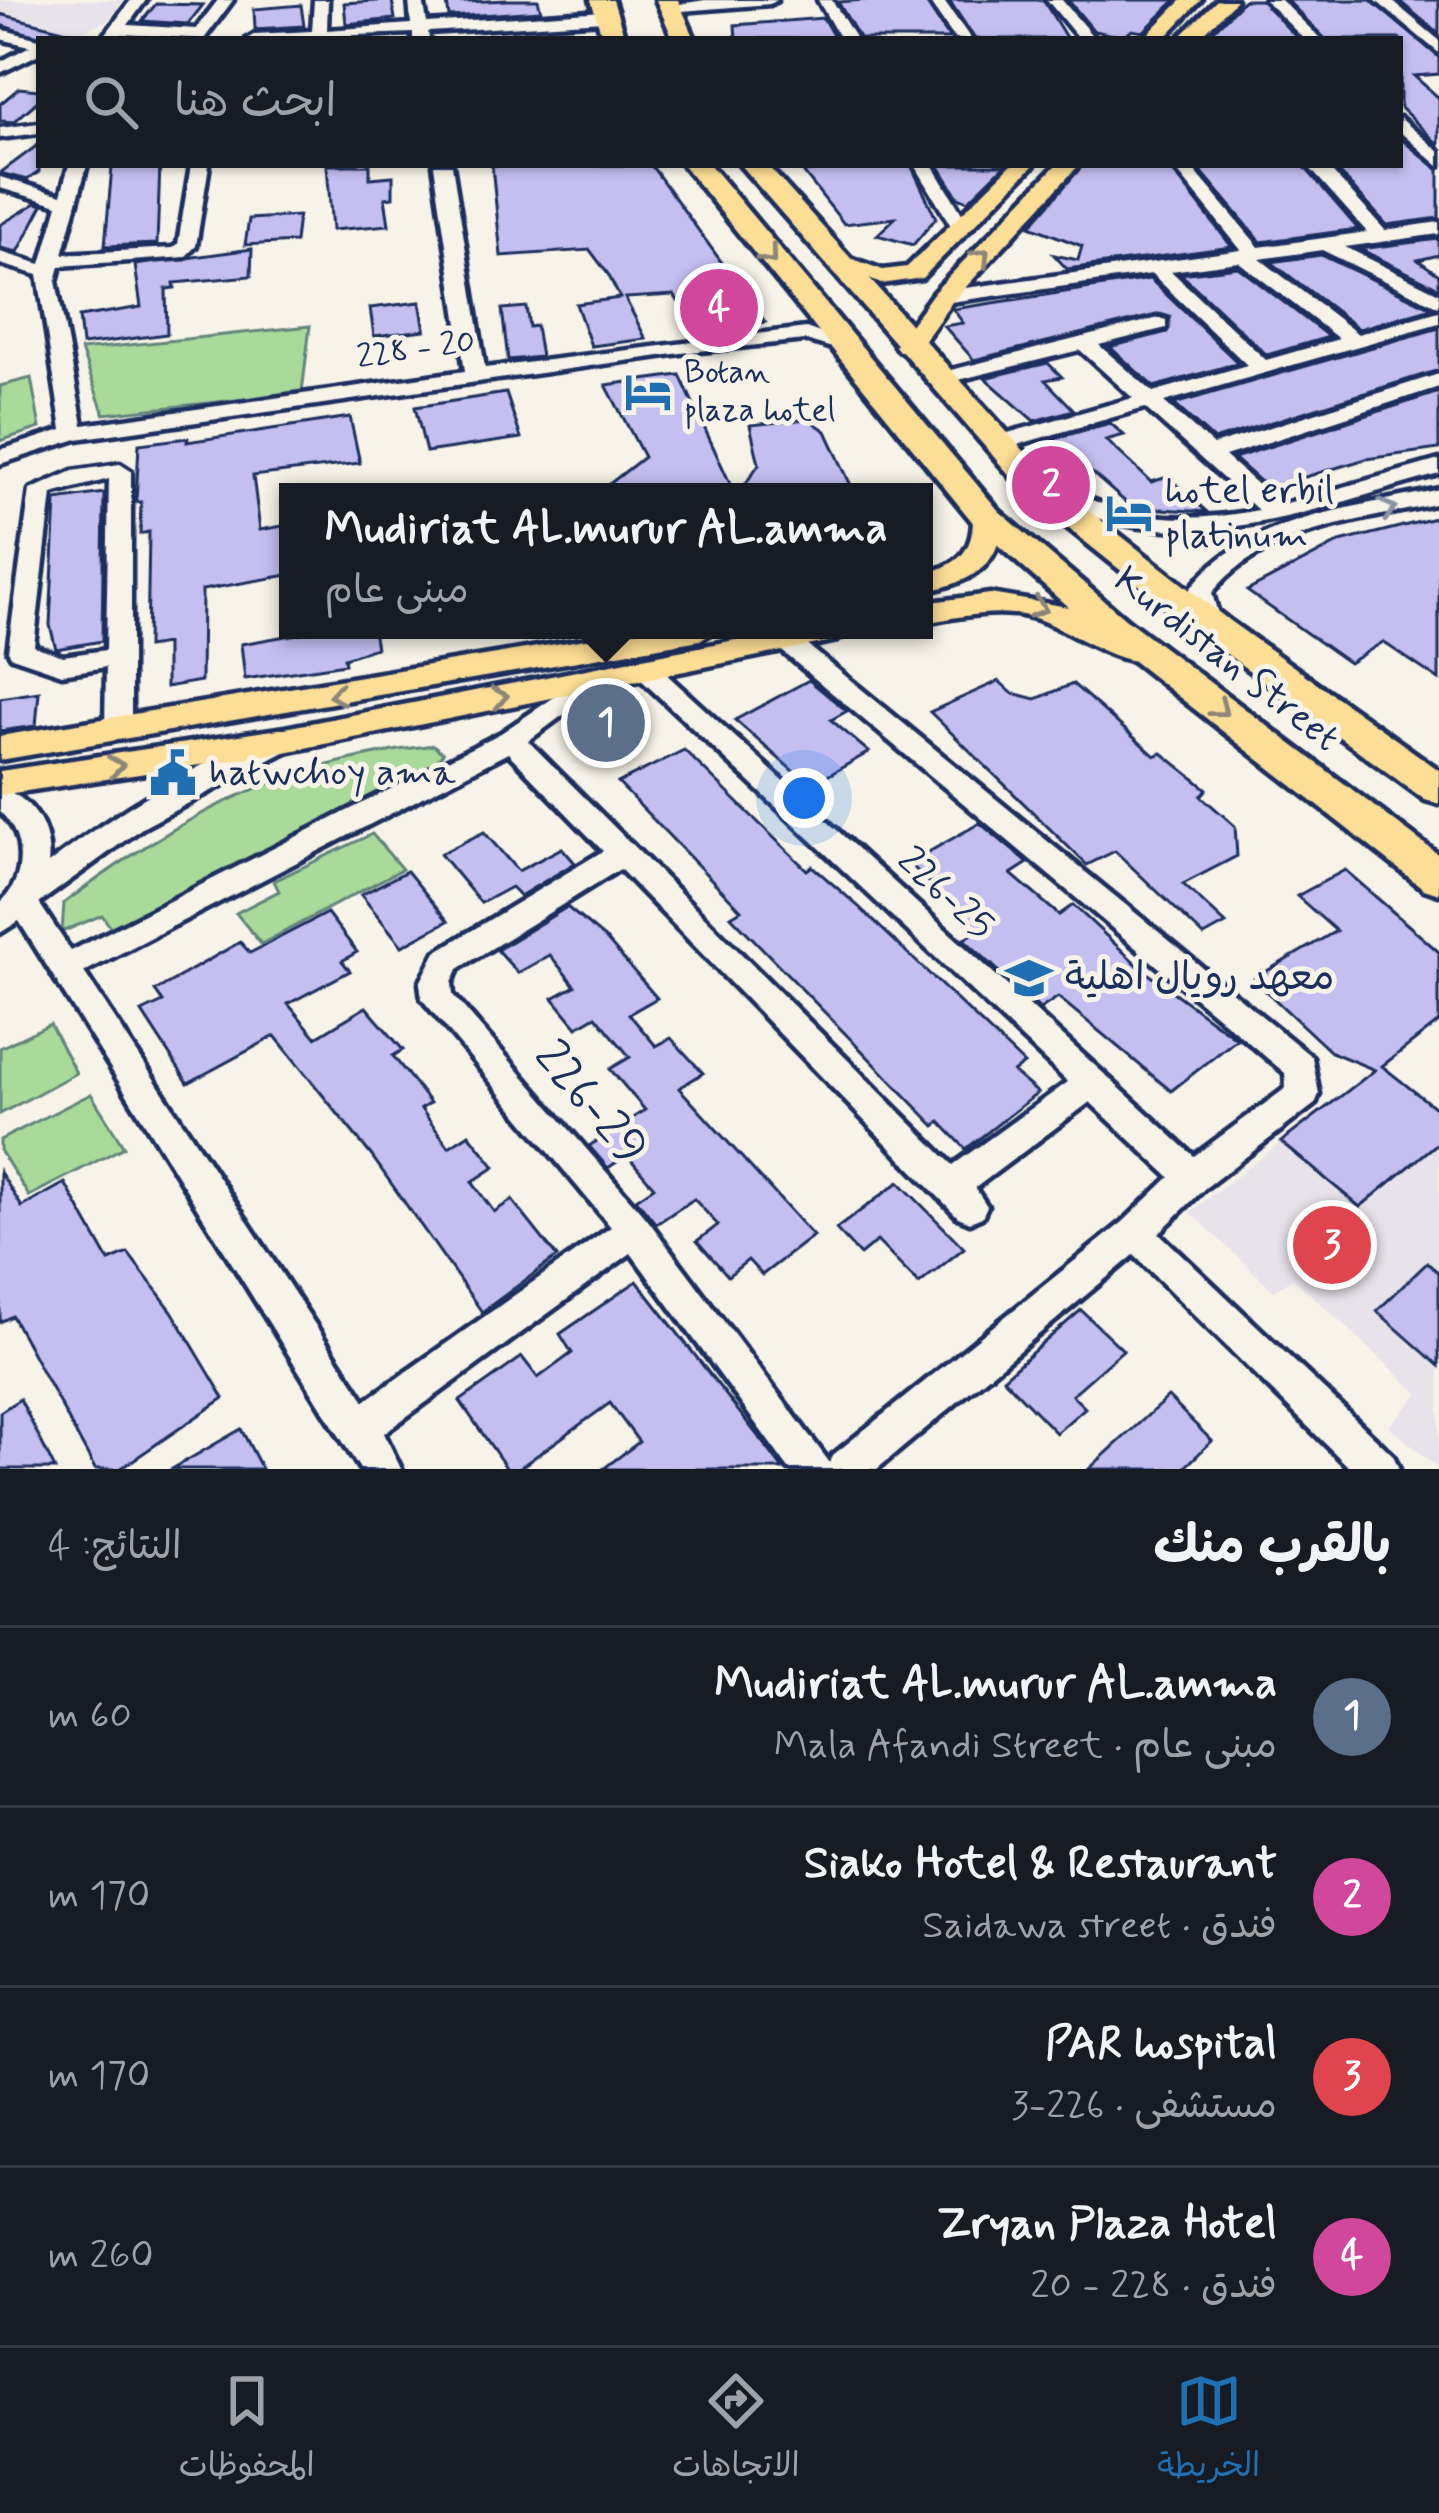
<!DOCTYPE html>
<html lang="ar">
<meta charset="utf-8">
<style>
body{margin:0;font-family:Mynerve,"Playpen Sans Arabic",sans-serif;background:#242831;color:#f1f3f6;direction:rtl}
.you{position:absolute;left:804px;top:798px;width:42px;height:42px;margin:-30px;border:9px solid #fff;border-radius:50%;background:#1a73e8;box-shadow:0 0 0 18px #1a73e833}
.badge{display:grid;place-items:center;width:78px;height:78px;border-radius:50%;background:#1f6fb2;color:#fff;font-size:39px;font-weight:700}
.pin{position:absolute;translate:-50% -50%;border:6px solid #fff;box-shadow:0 3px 12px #0006}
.popup{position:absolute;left:279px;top:483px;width:654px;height:156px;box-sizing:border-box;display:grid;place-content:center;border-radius:0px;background:#171b24;filter:drop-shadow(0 3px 9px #0005);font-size:39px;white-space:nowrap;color:#9ea1a6}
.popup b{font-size:45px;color:#f1f3f6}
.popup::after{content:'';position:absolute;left:50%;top:100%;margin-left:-24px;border:24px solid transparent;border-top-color:#171b24}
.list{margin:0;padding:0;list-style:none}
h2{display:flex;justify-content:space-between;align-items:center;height:156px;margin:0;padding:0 48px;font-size:51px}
h2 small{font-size:39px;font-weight:400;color:#9ea1a6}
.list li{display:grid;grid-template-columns:78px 1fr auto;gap:36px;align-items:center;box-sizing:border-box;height:180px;padding:0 48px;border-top:3px solid #363941}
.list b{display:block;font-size:45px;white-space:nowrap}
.list p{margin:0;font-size:39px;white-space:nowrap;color:#9ea1a6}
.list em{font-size:39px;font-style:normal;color:#9ea1a6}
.icon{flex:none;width:66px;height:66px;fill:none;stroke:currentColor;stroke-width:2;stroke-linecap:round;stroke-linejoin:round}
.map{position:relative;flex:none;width:1439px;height:1469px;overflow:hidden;direction:ltr}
.search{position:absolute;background:#171b24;box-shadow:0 3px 9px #0004;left:36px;right:36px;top:36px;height:132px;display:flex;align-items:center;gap:30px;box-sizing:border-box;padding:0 42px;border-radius:0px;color:#9ea1a6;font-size:45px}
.sheet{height:876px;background:#171b24}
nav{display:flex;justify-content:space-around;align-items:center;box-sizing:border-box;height:168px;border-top:3px solid #363941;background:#171b24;font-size:33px;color:#9ea1a6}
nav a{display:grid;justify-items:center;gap:6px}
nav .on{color:#1f6fb2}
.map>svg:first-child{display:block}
.built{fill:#e8e3eb}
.green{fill:#a9da9a;stroke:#62847c;stroke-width:3}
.building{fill:#c5bff1;stroke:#1b2f5e;stroke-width:3}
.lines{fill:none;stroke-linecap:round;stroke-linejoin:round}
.minor-casing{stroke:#1b2f5e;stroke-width:9}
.major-casing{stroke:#1b2f5e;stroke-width:9}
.highway-casing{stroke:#1b2f5e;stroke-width:9}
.minor{fill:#f7f3e8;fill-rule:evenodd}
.major{fill:#fdde96;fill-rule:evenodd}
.highway{fill:#fdde96;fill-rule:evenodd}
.oneway{stroke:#8c867a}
.oneway2{stroke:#8991a3}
.labels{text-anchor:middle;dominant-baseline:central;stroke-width:10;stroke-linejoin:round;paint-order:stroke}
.far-street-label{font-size:33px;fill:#1b2f5e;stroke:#f7f3e8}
.far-poi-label{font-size:33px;fill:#1b2f5e;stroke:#f7f3e8;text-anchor:start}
.poi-label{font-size:39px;fill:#1b2f5e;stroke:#f7f3e8;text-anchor:start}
.street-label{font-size:39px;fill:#1b2f5e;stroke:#f7f3e8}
.near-street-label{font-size:48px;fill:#1b2f5e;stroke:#f7f3e8}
</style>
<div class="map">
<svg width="1439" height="1469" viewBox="0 0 1439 1469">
<rect width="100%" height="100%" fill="#f7f3e8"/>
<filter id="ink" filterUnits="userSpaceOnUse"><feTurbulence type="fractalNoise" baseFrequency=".00833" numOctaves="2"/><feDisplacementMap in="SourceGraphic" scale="24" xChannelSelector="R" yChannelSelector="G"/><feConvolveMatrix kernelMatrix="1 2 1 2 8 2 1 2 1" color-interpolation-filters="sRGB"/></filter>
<g filter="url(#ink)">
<!-- built -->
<g class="built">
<polygon points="0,0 124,0 109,20 64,39 0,27"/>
<polygon points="1381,1065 1439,1111 1439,1469 1389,1426 1419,1394 1293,1278 1274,1291 1190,1212"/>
</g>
<!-- green -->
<g class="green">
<polygon points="310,326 302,393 104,414 81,350"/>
<polygon points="31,378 40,428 0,441 0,386"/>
<path d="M433,745l10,8 -11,15 -318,164 -12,-17 -40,17 2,-29c128,-94 210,-137 369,-158z"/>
<polygon points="372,834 402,869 261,944 236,913 279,891 274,881"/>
<polygon points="50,1024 76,1073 0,1114 0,1048"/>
<polygon points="91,1094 124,1147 29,1196 0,1150 0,1140"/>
</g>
<!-- building -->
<g class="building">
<polygon points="392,0 395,19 346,24 344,3"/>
<polygon points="507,0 538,0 541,11 449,17 447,3"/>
<polygon points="864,0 924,0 950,39 860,39 838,2"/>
<polygon points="949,0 1043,0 1067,39 975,39"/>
<polygon points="1068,0 1176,0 1143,32 1132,30 1124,37 1094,31"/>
<polygon points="1244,0 1261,0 1298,39 1205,39"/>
<polygon points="1287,0 1371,0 1439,57 1439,74 1414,76 1439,98 1439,145 1400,107 1400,39 1325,39"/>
<polygon points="1398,0 1439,0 1439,34"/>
<polygon points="156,4 203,5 188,24 142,21"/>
<polygon points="301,5 304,26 255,29 254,9"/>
<polygon points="0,14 67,31 44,39 0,25"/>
<polygon points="823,18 835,39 736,39 735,25"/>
<polygon points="19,88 39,90 39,100 14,122 0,121 0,104"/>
<polygon points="1400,138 1439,170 1439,218 1387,225 1332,165 1400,165"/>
<polygon points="39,144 39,172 27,180 0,173"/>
<polygon points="160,165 157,244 105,246 112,167"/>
<polygon points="327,165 370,165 370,178 393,176 393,197 385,198 389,225 332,230"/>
<polygon points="492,165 651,165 765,322 700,334 674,295 625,298 646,339 591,346 576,304 620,298 608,274 590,250 501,256"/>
<polygon points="862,165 911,165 936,218 913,245 877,235 895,218 844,224 803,172"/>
<polygon points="938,165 1005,165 968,201 958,197"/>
<polygon points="1083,165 1168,165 1232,247 1067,269 1054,255 1078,260 1082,246 1030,226"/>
<polygon points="1196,165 1303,165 1358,229 1261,242"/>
<polygon points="36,203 43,205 18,252 0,248 0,225"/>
<polygon points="298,216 295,242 245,245 249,219"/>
<polygon points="1439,239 1439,255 1418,260 1439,275 1439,288 1360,249"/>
<polygon points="252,249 251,276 174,283 175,288 166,289 167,334 82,345 79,317 141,307 135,265"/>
<polygon points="1321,255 1432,308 1359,329 1271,262"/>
<polygon points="1238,267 1329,337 1267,355 1181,274"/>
<polygon points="1150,279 1238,363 1154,387 1110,347 1167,332 1170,317 1160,314 974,360 944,326 963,323 953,309"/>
<polygon points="420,302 425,330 374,336 370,308"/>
<polygon points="526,307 529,327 536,326 541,357 508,360 502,309"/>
<polygon points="1439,328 1439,370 1214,440 1174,404"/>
<polygon points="1048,363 1062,377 1045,380 1074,410 1034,421 985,378"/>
<polygon points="680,375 734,492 599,492 644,457 606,385"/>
<polygon points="1439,392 1439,449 1366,459 1268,488 1234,458"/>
<polygon points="506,393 521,438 426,452 415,407"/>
<polygon points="350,417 360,463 253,476 260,530 288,525 288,575 202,590 201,681 166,687 166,644 147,647 149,532 140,534 141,502 136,502 139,444 188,438 187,442"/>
<polygon points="808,419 826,431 854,492 740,492 759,464 750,425"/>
<polygon points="1110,423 1124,435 1106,440 1131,463 1151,482 1168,477 1207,512 1131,507 1053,439"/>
<polygon points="104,493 102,641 56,649 50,625 56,500"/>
<polygon points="1439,517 1439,680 1383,642 1349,663 1247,591 1340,542"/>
<polygon points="320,630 373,630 376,648 344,658 345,664 245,679 241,644"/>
<polygon points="809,680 847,711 831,720 869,752 810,786 735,720"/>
<polygon points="999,681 1012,693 1036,699 1073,684 1155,756 1162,753 1207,789 1201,796 1235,826 1237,856 1183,884 1226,924 1204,936 1115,851 1087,865 930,712"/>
<polygon points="39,692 36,726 0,731 0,698"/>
<polygon points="684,750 807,870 812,866 858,906 1024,1064 1013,1072 1038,1093 966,1149 940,1122 935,1126 731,916 741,910 618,783"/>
<polygon points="980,823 1028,863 1011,874 1059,915 1073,905 1142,969 1237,1039 1171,1091 1058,997 1040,1009 964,939 979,930 909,863"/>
<polygon points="484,832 518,871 562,848 575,863 520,896 511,887 481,903 440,854"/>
<polygon points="1345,870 1439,952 1439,1022 1382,1066 1439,1111 1439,1142 1360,1207 1281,1142 1375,1070 1331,1052 1253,979 1336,931 1297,896"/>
<polygon points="407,871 448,921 402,946 361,895"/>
<polygon points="567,907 607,940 657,998 629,1014 656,1046 671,1038 703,1073 679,1088 813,1236 762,1275 748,1260 728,1276 697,1241 718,1225 694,1199 656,1224 636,1199 654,1187 627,1155 608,1168 589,1146 645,1110 610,1069 630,1057 596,1016 577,1027 553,998 575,986 550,955 518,973 497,950"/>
<polygon points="327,913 357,952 342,961 350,971 288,1004 316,1037 366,1007 403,1050 393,1056 430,1103 421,1109 449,1147 469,1134 495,1167 472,1182 494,1212 512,1200 557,1257 482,1312 371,1155 275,1036 188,1083 142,1012 163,1002 155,991 240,942 250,953"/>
<polygon points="0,1172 22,1207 65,1183 109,1261 128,1253 172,1311 224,1398 120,1469 95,1469 12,1316 0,1322"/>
<polygon points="899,1182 964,1248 919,1284 877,1241 860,1255 836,1229"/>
<polygon points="1427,1263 1439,1273 1439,1366 1377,1311"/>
<polygon points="637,1281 772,1454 783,1469 603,1469 639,1442 610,1403 518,1469 507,1469 460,1401 522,1357 538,1378 572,1353 560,1334"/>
<polygon points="1081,1310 1123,1350 1072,1395 1085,1408 1056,1433 1003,1378"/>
<polygon points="1168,1397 1212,1441 1183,1469 1089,1469"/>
<polygon points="20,1399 55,1469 0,1469 0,1412"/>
<polygon points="241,1429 262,1469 172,1469"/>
</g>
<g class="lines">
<defs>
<g id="minor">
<polygon points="131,0 146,0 128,25 196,29 218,0 233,0 204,39 122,34 118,39 102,39"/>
<polygon points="314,0 328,0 327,30 411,24 409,0 423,0 427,23 604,11 612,16 604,21 428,32 429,39 413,39 413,33 247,39 255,34 312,31"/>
<polygon points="705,0 777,0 770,4 669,12 661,7"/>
<polygon points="818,0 832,0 856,39 840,39"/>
<polygon points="928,0 943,0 971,39 955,39"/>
<polygon points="1047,0 1062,0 1095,39 1079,39"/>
<polygon points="1265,0 1281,0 1321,39 1304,39"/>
<polygon points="1375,0 1391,0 1439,40 1439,53"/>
<polygon points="0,29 39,39 39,54 0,73 0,62 30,46 0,39"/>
<polygon points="1400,118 1439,151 1439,166 1400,132"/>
<polygon points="39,123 39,133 0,138 0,128"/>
<polygon points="69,165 87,165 63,254 173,248 178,244 191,165 209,165 196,246 185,257 60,266 56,281 83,425 465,371 434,165 452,165 485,368 806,328 853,345 843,351 805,340 681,353 77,439 0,464 0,450 62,430 38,275 0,264 0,252 41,264 58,205 0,188 0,177 61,195"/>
<polygon points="915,165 933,165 970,227 968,231 954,231"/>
<path d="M1172,165h18l69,82 108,-15 -60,-67h19l59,65 54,-8v12l-94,13 94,46v14l-117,-57 -62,9 98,75 81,-23v12l-275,79 49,43 226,-71v13l-214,69 55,49 159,-45v14c-114,31 -226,79 -345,43 -19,-6 -44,-12 -58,-26l11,-7c24,7 47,18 71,25 46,13 93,10 140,1l-113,-102 -139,40h-16v-10l143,-40 -53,-48 -142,35 -7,-2v-8l228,-57 7,2v8l-67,17 54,47 94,-27 -95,-91 -209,29 -10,-6 10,-6 298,-41zM1239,262l100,77 -73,21 -95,-89z"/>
<path d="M120,464l11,7v259l-13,9 -13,-9 1,-63 -44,7 -50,-17 -4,-6 22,-161 43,-19zM109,479l-3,171 -43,6 -29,-10 18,-152z"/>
<path d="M1439,489v14c-74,18 -177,25 -227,90l8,28 -4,6 -9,2 -13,-8 -6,-29c53,-76 167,-83 251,-103z"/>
<path d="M785,632l9,2 518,423 7,37 -4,10 -110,84 -46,45 234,222 6,14h-48l-217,-214 -257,214h-88l-158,-216 -247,180 17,36h-41l-341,-548 -19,12v-30c27,-24 26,-68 0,-91v-24c33,10 52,42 48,76 60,-46 158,-110 230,-130l14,9 -4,7 -146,78 -103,75 32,48 430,-218 95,-64 13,9 -4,6 -77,57 425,424 115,-83 -433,-408 -4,-6 13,-9 9,3 541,494 92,-68 -1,-15 -509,-427 -4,-6 4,-6zM508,753l95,98 -167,101 -16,31 2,16 189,228 -246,174 -281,-429zM620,869l338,348 12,5 12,-5 5,-11 -12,-18 115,-86 80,75 -47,45 -290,233 -3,8 -183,-244 -194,-224 -1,-12 6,-14z"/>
</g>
<g id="major">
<polygon points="1182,0 1201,0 1164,39 1143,39"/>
<polygon points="1217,0 1236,0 1199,39 1178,39"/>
<polygon points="1011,165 1034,165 922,278 881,284 824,260 836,253 883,270 907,267"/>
<polygon points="1056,165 1079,165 952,302 917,351 899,351 895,346 934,292"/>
<path d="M987,509l14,9c1,51 -33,64 -77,74v-18c33,-9 49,-21 49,-56z"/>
<path d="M990,594l78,13 81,39 5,7 -5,7c-31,9 -87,-37 -122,-44 -34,-7 -69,1 -103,7v-20z"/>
<polygon points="640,630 715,630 700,640 0,760 0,736"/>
<polygon points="786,630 852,630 837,640 285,752 0,795 0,771 285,728"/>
</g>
<g id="highway">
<polygon points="591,0 613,0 625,39 603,39"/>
<polygon points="656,0 678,0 695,39 673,39"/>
<polygon points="683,165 710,165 999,511 1126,619 1439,855 1439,894 1424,889 1100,635 975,525"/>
<polygon points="740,165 767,165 1051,481 1231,622 1439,770 1439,804 1425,800 1205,638 1027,495"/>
</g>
</defs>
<!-- minor casing -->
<use href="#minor" class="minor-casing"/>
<!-- major casing -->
<use href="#major" class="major-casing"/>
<!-- highway casing -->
<use href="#highway" class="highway-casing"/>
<!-- minor -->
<use href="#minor" class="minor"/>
<!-- major -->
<use href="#major" class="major"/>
<!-- highway -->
<use href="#highway" class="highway"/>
</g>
<!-- one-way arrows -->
<defs><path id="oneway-chevron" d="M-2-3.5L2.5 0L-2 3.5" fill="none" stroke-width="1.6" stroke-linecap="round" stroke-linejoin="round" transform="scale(3)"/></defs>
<g class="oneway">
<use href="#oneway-chevron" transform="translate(769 256) rotate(50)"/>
<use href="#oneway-chevron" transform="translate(982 256) rotate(-46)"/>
<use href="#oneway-chevron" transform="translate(1039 608) rotate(18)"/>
<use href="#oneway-chevron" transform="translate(337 695) rotate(171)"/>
<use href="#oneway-chevron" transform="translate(500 697) rotate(-11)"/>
<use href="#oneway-chevron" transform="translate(1220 709) rotate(38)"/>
<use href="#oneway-chevron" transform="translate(116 766) rotate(-9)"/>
</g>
<use class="oneway2" href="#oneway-chevron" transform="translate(1388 509) rotate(-15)"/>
</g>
<!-- icons -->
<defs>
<symbol id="hotel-bare" viewBox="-9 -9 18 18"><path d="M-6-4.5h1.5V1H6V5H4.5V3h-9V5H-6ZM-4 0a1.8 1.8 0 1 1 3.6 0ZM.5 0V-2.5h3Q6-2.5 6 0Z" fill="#1f6fb2" stroke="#f7f3e8" stroke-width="2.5" paint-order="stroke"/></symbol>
<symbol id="civic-bare" viewBox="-9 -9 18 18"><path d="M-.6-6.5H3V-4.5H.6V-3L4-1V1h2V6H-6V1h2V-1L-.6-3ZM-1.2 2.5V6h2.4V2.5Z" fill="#1f6fb2" stroke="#f7f3e8" stroke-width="2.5" paint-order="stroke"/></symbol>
<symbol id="university-bare" viewBox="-9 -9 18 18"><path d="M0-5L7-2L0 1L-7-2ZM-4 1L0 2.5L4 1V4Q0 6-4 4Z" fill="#1f6fb2" stroke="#f7f3e8" stroke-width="2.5" paint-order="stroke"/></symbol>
</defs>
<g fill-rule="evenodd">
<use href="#hotel-bare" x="615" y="359" width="66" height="66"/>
<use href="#hotel-bare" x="1096" y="480" width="66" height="66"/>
<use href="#civic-bare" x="140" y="740" width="66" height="66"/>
<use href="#university-bare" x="996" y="945" width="66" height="66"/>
</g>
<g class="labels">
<!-- far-street labels -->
<g class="far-street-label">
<text transform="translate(416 350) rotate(-8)">228 - 20</text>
</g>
<!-- far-poi labels -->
<g class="far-poi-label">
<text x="684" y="373">Botan<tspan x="684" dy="38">plaza hotel</tspan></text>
</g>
<!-- poi labels -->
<g class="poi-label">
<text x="1165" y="491">hotel erbil<tspan x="1165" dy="45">platinum</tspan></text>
<text x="209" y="773">hatwchoy ama</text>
<text x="1065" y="978">معهد رويال اهلية</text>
</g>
<!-- street labels -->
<g class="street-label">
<text transform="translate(1226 660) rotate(38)">Kurdistan Street</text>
<text transform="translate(945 894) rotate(43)">226-25</text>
</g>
<!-- near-street labels -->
<g class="near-street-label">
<text transform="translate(590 1103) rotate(50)">226-29</text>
</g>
</g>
</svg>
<div class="you"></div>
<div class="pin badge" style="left:606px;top:723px;background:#5c6f8a">1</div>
<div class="popup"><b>Mudiriat AL.murur AL.amma</b>مبنى عام</div>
<div class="pin badge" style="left:1051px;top:485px;background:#d1479c">2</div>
<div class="pin badge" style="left:1332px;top:1245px;background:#e0444e">3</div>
<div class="pin badge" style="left:719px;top:308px;background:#d1479c">4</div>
<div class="search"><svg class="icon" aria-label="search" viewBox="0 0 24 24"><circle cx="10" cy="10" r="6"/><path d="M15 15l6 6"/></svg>ابحث هنا</div>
</div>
<section class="sheet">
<h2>بالقرب منك<small>النتائج: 4</small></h2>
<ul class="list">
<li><span class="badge" style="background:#5c6f8a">1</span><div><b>Mudiriat AL.murur AL.amma</b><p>مبنى عام · Mala Afandi Street</p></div><em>60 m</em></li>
<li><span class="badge" style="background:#d1479c">2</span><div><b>Siako Hotel &amp; Restaurant</b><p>فندق · Saidawa street</p></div><em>170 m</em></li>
<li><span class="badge" style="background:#e0444e">3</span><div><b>PAR hospital</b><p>مستشفى · 226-3</p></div><em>170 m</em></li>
<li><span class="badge" style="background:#d1479c">4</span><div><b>Zryan Plaza Hotel</b><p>فندق · 228 - 20</p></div><em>260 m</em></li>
</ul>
</section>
<nav>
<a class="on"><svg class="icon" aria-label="map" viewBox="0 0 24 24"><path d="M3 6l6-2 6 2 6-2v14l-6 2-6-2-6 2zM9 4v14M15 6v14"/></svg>الخريطة</a>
<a><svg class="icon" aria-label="directions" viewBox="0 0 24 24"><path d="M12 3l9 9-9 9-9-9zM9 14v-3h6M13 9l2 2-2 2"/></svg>الاتجاهات</a>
<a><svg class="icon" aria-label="saved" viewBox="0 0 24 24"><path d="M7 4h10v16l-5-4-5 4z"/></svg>المحفوظات</a>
</nav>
